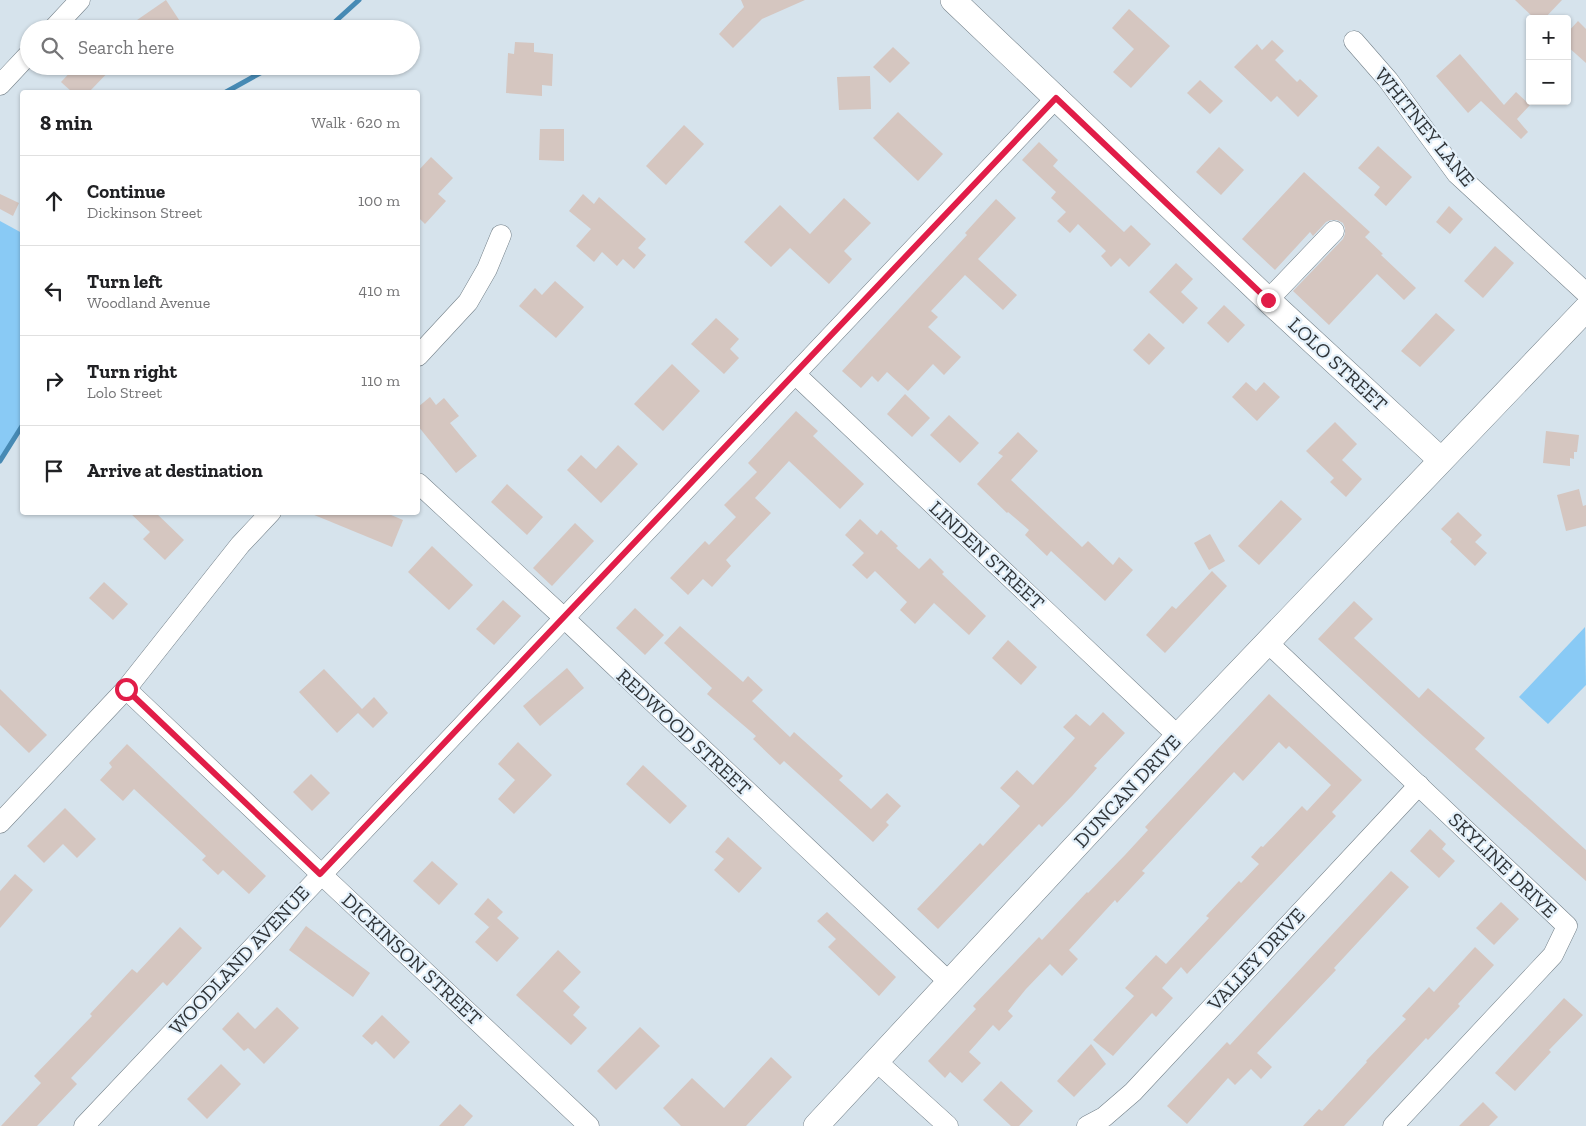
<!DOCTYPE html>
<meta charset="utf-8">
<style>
body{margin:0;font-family:"Zilla Slab",serif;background:#f2f2f2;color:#202124}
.controls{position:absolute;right:15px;top:15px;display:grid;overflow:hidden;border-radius:5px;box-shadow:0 1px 4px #0004}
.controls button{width:45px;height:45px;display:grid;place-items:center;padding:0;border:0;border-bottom:1px solid #e0e0e0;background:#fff;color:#202124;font:25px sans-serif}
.stop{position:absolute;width:15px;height:15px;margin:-11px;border:4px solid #e11d48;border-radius:50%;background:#fff}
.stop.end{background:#e11d48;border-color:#fff;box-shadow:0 1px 5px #0008}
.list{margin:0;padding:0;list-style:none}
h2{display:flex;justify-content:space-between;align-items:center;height:65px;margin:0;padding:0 20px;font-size:21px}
h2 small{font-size:16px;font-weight:400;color:#757577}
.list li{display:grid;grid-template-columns:32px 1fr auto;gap:15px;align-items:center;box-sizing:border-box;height:90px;padding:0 20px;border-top:1px solid #e0e0e0}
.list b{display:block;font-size:19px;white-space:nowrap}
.list p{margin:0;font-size:16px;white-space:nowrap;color:#757577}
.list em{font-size:16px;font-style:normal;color:#757577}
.icon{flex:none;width:28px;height:28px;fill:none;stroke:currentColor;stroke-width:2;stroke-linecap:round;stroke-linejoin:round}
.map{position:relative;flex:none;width:1586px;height:1126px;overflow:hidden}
.search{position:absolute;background:#fff;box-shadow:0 1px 4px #0004;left:20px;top:20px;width:400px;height:55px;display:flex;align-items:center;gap:12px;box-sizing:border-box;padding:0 18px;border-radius:28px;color:#757577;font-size:19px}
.panel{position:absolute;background:#fff;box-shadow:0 1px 4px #0004;left:20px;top:90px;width:400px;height:425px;border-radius:5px}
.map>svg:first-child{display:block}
.green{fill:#89caf5}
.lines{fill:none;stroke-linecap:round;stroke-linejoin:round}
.stream{stroke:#478ab4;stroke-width:5}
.building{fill:#d5c6c0}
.minor-casing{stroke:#748089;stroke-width:21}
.tertiary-casing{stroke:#748089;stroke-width:26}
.minor{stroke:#fff;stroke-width:20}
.tertiary{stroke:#fff;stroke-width:25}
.route{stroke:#e11d48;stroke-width:6}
.labels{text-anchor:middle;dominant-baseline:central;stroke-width:4.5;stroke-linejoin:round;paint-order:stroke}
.street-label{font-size:20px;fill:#303539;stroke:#e3f0fa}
</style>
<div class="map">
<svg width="1586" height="1126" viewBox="0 0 1586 1126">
<rect width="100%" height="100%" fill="#d6e3ec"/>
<!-- green -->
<g class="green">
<polygon points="0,221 22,233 22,426 0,461"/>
<polygon points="1585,627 1586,685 1548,724 1519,697"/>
</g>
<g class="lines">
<!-- stream -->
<g class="stream">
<polyline points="327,29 359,0"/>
<polyline points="226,92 273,66"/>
<polyline points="0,461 22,426"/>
</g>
</g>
<!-- building -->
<g class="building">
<polygon points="166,0 185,29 124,29"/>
<polygon points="741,0 805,0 762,19 733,48 719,34 744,7"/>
<polygon points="1515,0 1562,0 1544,19 1535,19"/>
<polygon points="1129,9 1170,46 1131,88 1113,72 1134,49 1112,28"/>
<polygon points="1578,21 1586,29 1586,63 1567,46 1567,33"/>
<polygon points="1272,40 1284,51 1275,60 1297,82 1300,79 1318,96 1298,117 1277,96 1271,102 1234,67 1257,44 1262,50"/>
<polygon points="515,42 534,43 534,52 553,54 552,86 542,85 542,96 506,93 508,53 514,54"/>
<polygon points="893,47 910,63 890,83 873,67"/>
<polygon points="1460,54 1504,105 1516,92 1530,105 1517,119 1528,132 1521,139 1481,101 1468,113 1436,76"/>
<polygon points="76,66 114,66 89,92 72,92 61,82"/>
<polygon points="870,76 871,109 839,110 837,77"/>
<polygon points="1200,80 1223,101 1210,114 1187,93"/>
<polygon points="898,112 943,154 918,181 873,138"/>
<polygon points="684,125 704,144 666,185 646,166"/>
<polygon points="540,129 564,129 564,161 539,160"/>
<polygon points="1039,142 1058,160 1053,166 1124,232 1131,225 1151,244 1129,267 1120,258 1111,267 1101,256 1106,251 1078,224 1070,233 1057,221 1066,212 1051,198 1056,192 1022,160"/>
<polygon points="1378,146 1412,177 1386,206 1374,195 1380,187 1358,168"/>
<polygon points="1219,147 1244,170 1221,195 1196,172"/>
<polygon points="431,157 453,178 438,194 446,201 425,224 418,217 418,171"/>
<polygon points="1304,172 1370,232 1365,237 1383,254 1381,255 1416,288 1404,300 1377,274 1329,325 1293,291 1343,239 1345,234 1345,228 1343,223 1337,220 1331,220 1326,222 1313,236 1310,232 1275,270 1242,239"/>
<polygon points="0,194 19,203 13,216 0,209"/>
<polygon points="583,194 594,204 599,197 646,239 638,248 646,255 634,269 623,259 617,266 602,252 594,262 576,246 591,229 569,211"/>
<polygon points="844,198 871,223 844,251 852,259 829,284 790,248 771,267 744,242 780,205 810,234"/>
<polygon points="996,199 1016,218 978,259 1017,295 1003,310 965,275 931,311 938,317 928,327 961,357 944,375 933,364 908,391 887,372 878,382 872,376 861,388 842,371 967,235 965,233"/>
<polygon points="1449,206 1463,219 1450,234 1436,222"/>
<polygon points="1495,246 1514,263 1483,298 1464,281"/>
<polygon points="1176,263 1193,279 1181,292 1198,308 1183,324 1149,292"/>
<polygon points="555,281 584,307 556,338 519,306 535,288 542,295"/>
<polygon points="1224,305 1245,325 1228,343 1207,323"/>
<polygon points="1436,313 1455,330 1420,367 1401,351"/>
<polygon points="716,318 739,339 730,349 739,358 724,374 691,344"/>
<polygon points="1149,333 1165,348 1149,365 1133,350"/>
<polygon points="672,364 700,391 663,431 634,404"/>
<polygon points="1246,382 1256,391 1264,382 1280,397 1257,421 1232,397"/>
<polygon points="905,394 930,418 912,437 887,414"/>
<polygon points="430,397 436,405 444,398 459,416 450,423 477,456 456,473 418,426 418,407"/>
<polygon points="796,411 818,431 813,436 864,484 840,509 789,461 755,498 771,513 726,560 731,566 712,587 703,579 688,595 670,578 705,541 709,545 736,517 724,505 757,472 748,463"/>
<polygon points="949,415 979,443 960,463 930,435"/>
<polygon points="1335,422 1357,444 1342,460 1362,479 1346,497 1330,482 1334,478 1306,451"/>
<polygon points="1546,431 1579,435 1577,452 1574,452 1574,459 1570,458 1570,466 1543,463"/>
<polygon points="1018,432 1038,451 1011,480 1082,547 1088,541 1113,565 1119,557 1133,570 1105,601 1051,551 1047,556 1025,535 1029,530 1008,512 1007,513 977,484 1003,456 998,453"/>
<polygon points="618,445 638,464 601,503 567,470 581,455 596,469"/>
<polygon points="507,484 543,517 527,535 491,502"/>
<polygon points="1579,489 1583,506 1586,505 1586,526 1566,531 1557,495"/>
<polygon points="1281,500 1302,519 1259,565 1238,546"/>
<polygon points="129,512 155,512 184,540 165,560 143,539 150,532"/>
<polygon points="307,512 384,512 403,520 392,547"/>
<polygon points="1458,512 1482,535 1475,542 1487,553 1475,566 1450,542 1452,539 1441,529"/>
<polygon points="860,519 877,535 881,530 898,546 896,548 919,569 930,558 944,572 942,574 986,616 969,635 934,603 915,624 900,610 907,602 875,571 867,579 852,565 864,553 845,535"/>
<polygon points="575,523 594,541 552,586 533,568"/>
<polygon points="1210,534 1225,561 1209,570 1194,543"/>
<polygon points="432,546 473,585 449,610 408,572"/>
<polygon points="1212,571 1227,586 1165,653 1146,635 1172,606 1176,609"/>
<polygon points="104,582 128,604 113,620 89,598"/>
<polygon points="503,600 521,616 494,645 476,629"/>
<polygon points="1354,601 1373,619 1354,638 1419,698 1428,688 1485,738 1475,749 1586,850 1586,881 1423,736 1318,639"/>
<polygon points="635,608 664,635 645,655 616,628"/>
<polygon points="680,626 743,682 748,676 763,690 752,701 790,737 794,732 843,776 839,780 871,809 887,793 901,806 886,822 889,825 873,842 784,761 780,765 753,739 756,736 707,694 712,688 664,643"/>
<polygon points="1008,640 1037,667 1021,685 992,658"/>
<polygon points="567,668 584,688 540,726 523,706"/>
<polygon points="324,669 362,709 374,697 388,713 373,728 358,713 337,733 299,692"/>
<polygon points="0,689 47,735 29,753 0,725"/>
<polygon points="1269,694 1362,780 1332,812 1336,816 1187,974 1181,967 1162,988 1173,998 1156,1017 1152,1013 1113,1056 1093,1040 1134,996 1125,988 1156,955 1166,964 1209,918 1206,916 1239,881 1241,883 1259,864 1251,857 1261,846 1263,847 1302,806 1307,811 1331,785 1289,746 1286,749 1279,742 1243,781 1234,772 1142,871 1145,873 1117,903 1115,900 1069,950 1078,959 1062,976 1050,964 1026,989 1008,1011 1013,1016 999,1031 993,1025 969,1052 981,1063 962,1083 950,1072 945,1078 928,1061 976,1009 973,1006 1039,937 1042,940 1087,892 1088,893 1125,855 1148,830 1145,827"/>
<polygon points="1103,712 1125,733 1094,766 1097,768 1072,796 1042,827 1039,824 938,929 917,909 980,843 983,846 1020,806 1000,788 1017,770 1033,785 1075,738 1063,727 1076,714 1090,726"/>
<polygon points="518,742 552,775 514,814 498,799 515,780 498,764"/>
<polygon points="127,744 266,876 249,894 223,870 218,875 202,860 206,856 134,789 123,801 100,780 112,767 109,763"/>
<polygon points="643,765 687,806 670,824 626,784"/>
<polygon points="311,774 330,793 312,811 293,792"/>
<polygon points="65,808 96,839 77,858 63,844 44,863 27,846"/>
<polygon points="1430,829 1446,844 1442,849 1455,861 1439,878 1410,851"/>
<polygon points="728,837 762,868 739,893 714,870 724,859 715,852"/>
<polygon points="432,861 458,884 439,905 413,881"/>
<polygon points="1391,871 1409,887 1334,968 1336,970 1257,1053 1272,1067 1261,1079 1251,1069 1235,1085 1228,1078 1187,1124 1167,1106 1227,1042 1230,1045"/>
<polygon points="15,874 33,890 0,928 0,891"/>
<polygon points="488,898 503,912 497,918 519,938 497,962 475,942 492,924 489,927 474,914"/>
<polygon points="1501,902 1519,919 1494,945 1476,928"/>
<polygon points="827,912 896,977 879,996 828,947 836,939 817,921"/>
<polygon points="306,926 370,973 353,997 289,950"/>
<polygon points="180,927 202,948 167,986 163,982 71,1078 77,1084 37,1126 1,1126 41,1083 34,1076 92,1016 90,1014 132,969 137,973"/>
<polygon points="1475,947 1494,965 1458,1004 1460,1006 1428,1040 1426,1038 1344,1126 1303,1126 1319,1109 1322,1111 1367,1062 1366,1061 1406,1019 1402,1016 1429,987 1434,992"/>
<polygon points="558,950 581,972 563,991 580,1007 573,1015 587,1028 571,1045 516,995"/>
<polygon points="1564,998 1583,1015 1549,1050 1551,1052 1515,1091 1495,1073"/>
<polygon points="277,1007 299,1028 264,1064 248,1048 244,1051 222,1029 238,1012 255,1029"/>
<polygon points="382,1015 410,1042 394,1059 376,1041 372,1045 362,1036"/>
<polygon points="640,1027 660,1046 616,1090 597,1071"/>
<polygon points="1091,1044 1106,1064 1074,1097 1057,1081"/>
<polygon points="771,1057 792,1077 746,1126 681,1126 663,1108 692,1078 724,1108"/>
<polygon points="221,1064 241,1084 207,1119 187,1099"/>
<polygon points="1001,1081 1033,1111 1019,1126 1011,1126 983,1100"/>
<polygon points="1483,1102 1498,1117 1489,1126 1459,1126"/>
<polygon points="460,1104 473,1116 464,1126 439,1126"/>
</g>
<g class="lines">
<defs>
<g id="minor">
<polyline points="53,29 80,0"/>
<polyline points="1354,41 1388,80 1457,174 1586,293"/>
<polyline points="0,85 29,54"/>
<polyline points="1268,300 1334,231"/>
<polyline points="418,356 468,302 487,269 501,235"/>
<polyline points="795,374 1178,736"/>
<polyline points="418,483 563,617 949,982"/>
<polyline points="1267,642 1567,926 1553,955 1393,1126"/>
<polyline points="126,689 321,874 589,1126"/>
<polyline points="0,823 126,689 240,545 271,512"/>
<polyline points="875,1060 948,1126"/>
<polyline points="84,1126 1056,98"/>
<polyline points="1087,1126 1104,1117 1133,1092 1419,785"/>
</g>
<g id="tertiary">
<polyline points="953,0 1268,300 1441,460"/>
<polyline points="816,1126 1178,736 1586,309"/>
</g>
</defs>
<!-- minor casing -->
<use href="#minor" class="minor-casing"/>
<!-- tertiary casing -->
<use href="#tertiary" class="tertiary-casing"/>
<!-- minor -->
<use href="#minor" class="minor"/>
<!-- tertiary -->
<use href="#tertiary" class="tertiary"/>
</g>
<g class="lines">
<!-- route -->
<polyline class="route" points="126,689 320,874 1056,98 1268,300"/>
</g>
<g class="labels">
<!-- street labels -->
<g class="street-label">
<text transform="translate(1425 127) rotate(51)">WHITNEY LANE</text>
<text transform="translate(1338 364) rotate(43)">LOLO STREET</text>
<text transform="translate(987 555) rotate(43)">LINDEN STREET</text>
<text transform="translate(684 732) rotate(43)">REDWOOD STREET</text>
<text transform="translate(1127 791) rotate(-47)">DUNCAN DRIVE</text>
<text transform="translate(1503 865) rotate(44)">SKYLINE DRIVE</text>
<text transform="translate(412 959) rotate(43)">DICKINSON STREET</text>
<text transform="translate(1256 959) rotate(-47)">VALLEY DRIVE</text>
<text transform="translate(239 960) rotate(-47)">WOODLAND AVENUE</text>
</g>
</g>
</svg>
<div class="controls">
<button>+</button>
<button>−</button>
</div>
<div class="stop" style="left:126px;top:689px"></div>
<div class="stop end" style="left:1268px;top:300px"></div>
<div class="search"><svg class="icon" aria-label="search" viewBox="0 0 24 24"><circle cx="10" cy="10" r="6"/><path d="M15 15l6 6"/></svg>Search here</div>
<section class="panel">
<h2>8 min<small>Walk · 620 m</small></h2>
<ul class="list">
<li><svg class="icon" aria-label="ahead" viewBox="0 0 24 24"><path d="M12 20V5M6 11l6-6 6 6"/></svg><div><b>Continue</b><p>Dickinson Street</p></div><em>100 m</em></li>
<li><svg class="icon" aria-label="left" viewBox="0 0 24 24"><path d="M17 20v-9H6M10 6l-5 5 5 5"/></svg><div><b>Turn left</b><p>Woodland Avenue</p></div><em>410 m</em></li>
<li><svg class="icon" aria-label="right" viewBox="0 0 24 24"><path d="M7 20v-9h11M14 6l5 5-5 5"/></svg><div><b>Turn right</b><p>Lolo Street</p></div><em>110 m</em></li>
<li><svg class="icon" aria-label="arrive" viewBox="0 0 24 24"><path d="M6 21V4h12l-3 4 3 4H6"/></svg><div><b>Arrive at destination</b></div></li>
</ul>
</section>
</div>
